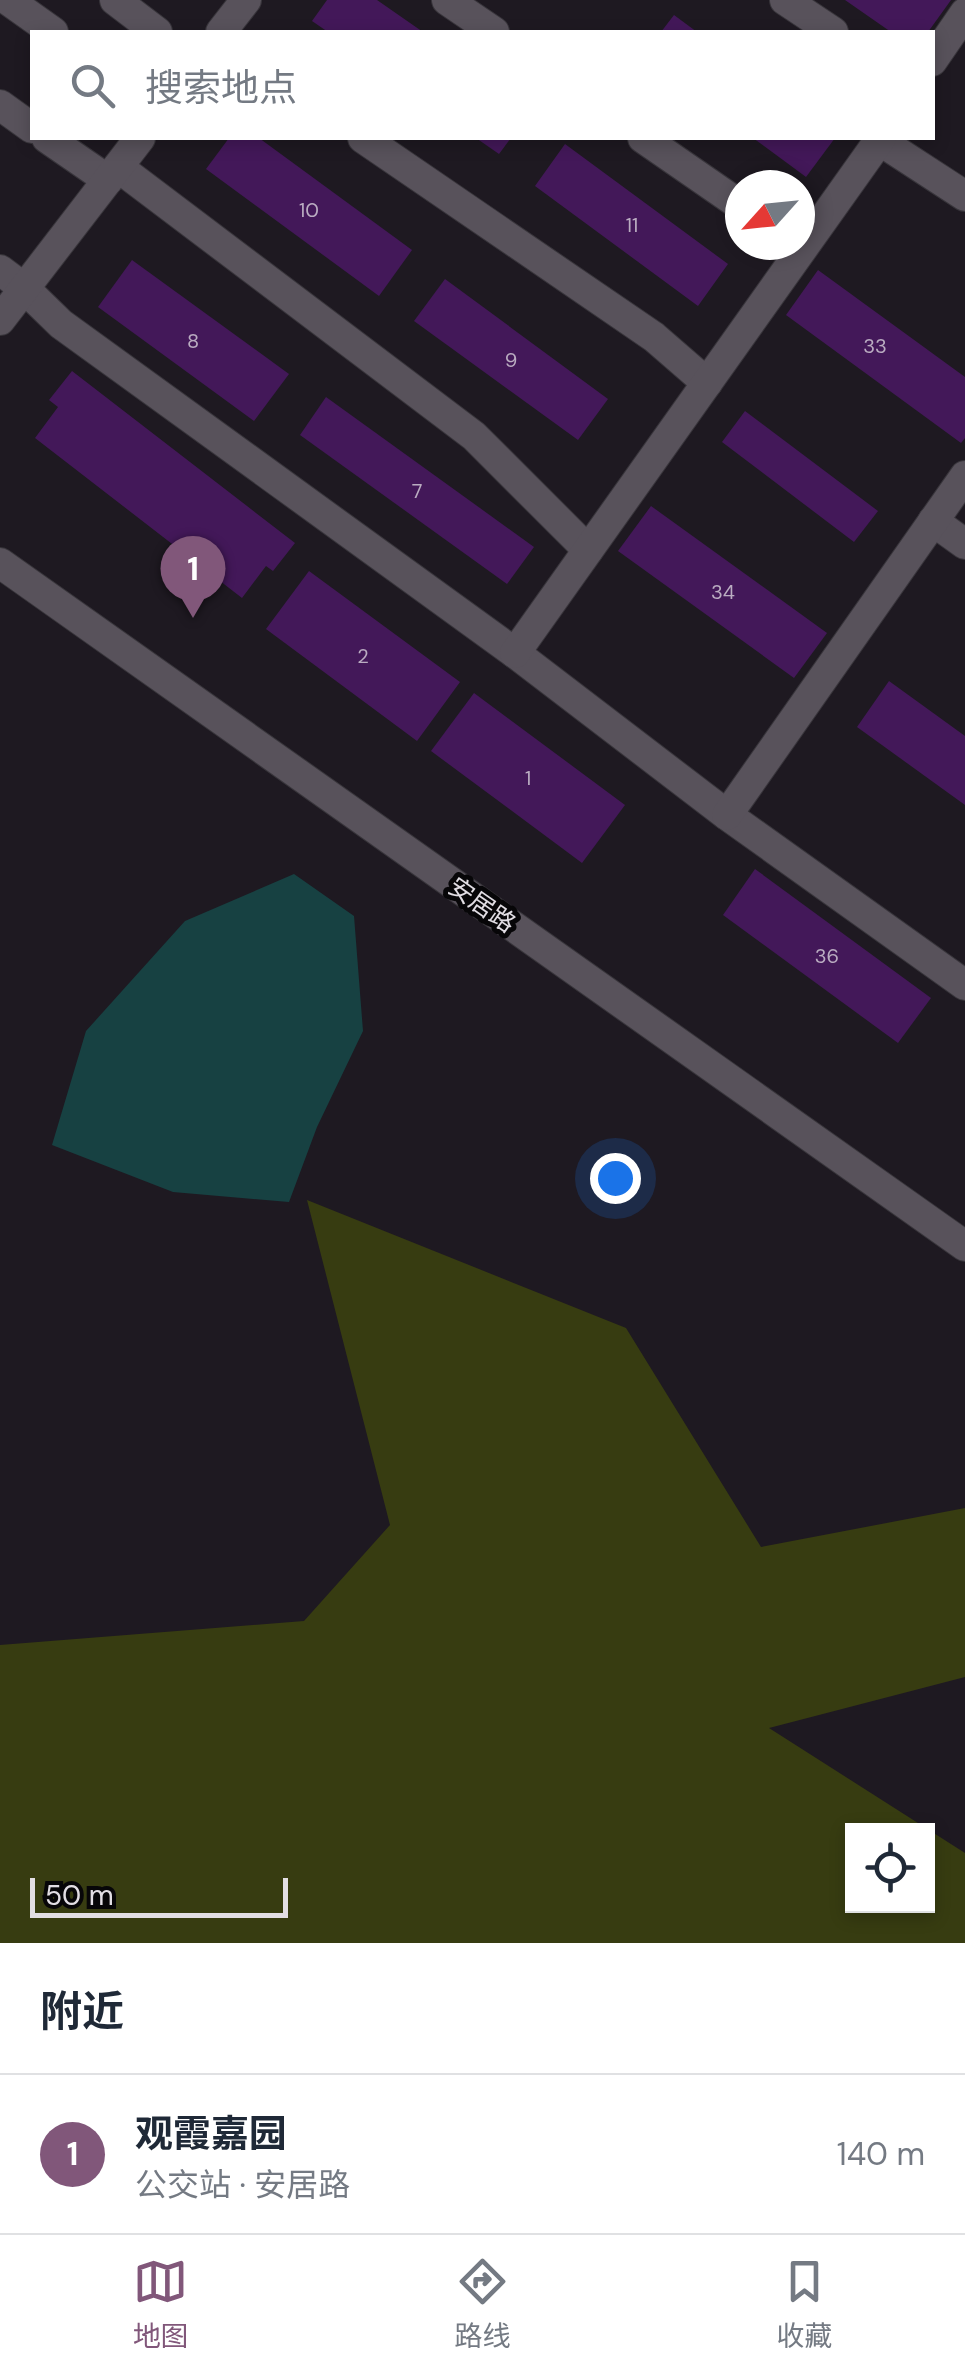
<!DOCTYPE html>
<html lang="zh">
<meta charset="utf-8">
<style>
body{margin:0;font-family:"DM Sans","Noto Sans SC",sans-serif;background:#f2f2f3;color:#1f2937}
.controls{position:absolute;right:30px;bottom:30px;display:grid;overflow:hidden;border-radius:0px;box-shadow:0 5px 15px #0003}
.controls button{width:90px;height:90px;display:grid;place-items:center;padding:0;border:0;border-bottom:2px solid #e0e1e3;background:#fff;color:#1f2937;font:50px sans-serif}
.compass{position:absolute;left:725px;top:170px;width:90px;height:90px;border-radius:50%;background:#fff;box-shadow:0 5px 15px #0003;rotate:243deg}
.scale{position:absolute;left:30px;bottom:25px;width:258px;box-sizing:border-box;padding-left:10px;border:5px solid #e2dee4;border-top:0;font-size:28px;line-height:35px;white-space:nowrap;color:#e2dee4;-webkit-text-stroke:8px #070608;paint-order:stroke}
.you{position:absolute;left:615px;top:1178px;width:35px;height:35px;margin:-25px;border:8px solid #fff;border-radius:50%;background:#1a73e8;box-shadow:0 0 0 15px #1a73e833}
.badge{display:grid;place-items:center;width:65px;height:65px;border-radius:50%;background:#81577a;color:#fff;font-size:32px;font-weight:700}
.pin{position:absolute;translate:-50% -82px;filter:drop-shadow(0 2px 5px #0008)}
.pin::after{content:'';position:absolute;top:52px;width:35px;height:30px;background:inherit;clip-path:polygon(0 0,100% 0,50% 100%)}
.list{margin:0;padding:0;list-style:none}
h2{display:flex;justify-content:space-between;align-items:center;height:130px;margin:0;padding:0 40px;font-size:42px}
h2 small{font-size:32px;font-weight:400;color:#747a83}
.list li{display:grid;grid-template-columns:65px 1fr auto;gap:30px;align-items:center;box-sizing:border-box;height:160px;padding:0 40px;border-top:2px solid #e0e1e3}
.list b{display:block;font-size:38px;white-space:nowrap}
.list p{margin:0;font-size:32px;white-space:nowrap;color:#747a83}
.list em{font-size:32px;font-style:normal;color:#747a83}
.icon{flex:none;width:55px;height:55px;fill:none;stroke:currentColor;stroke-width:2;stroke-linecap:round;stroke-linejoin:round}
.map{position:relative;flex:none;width:965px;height:1943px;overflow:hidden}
.search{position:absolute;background:#fff;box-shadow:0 5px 15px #0003;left:30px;right:30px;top:30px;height:110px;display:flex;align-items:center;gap:25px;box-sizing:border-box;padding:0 35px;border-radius:0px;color:#747a83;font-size:38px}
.sheet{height:290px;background:#fff}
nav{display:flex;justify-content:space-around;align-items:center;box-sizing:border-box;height:140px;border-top:2px solid #e0e1e3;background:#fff;font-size:28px;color:#747a83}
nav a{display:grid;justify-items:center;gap:5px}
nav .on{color:#81577a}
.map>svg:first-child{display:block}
.green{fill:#373c11;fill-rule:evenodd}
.water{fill:#174142}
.building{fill:#431859}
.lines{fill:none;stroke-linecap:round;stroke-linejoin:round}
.minor-casing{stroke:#38353b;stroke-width:32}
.minor{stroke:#58525b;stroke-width:30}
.labels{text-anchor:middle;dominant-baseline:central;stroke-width:10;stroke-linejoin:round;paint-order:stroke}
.number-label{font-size:20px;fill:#baacc1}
.street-label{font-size:25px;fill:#e2dee4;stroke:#070608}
</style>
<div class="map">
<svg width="965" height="1943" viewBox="0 0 965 1943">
<rect width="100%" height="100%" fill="#1e1921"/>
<!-- green -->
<path class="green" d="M307,1200l319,128 135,219 204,-39v169l-196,51 196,125v90h-965v-298l304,-24 86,-96zM852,1830h76v76h-76z"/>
<!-- water -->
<polygon class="water" points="294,874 354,916 363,1031 317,1127 289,1202 173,1192 52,1145 86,1031 185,921"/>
<!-- building -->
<g class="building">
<polygon points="327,0 377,0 423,32 328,32 312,21"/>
<polygon points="845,0 951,0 928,32 891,32"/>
<polygon points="674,15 697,32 661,32"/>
<polygon points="229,138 259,138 412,250 379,296 206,169"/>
<polygon points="476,138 511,138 499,154"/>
<polygon points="753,138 835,138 806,177"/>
<polygon points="565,144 728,264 698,306 535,186"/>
<polygon points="132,260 289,374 254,421 98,307"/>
<polygon points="818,270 965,377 965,438 961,443 786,315"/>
<polygon points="445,279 608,399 578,440 414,321"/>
<polygon points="72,371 295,543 273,571 266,566 242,598 35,438 58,407 49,400"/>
<polygon points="326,397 534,547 507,584 300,435"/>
<polygon points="745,411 878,511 854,542 722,442"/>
<polygon points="651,506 827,633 794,678 618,551"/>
<polygon points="309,571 460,682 417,741 266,629"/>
<polygon points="889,681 965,736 965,805 857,727"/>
<polygon points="474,693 625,805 582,863 431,751"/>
<polygon points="755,869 931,998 898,1043 723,915"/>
</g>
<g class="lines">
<defs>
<g id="minor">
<polyline points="8,0 53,32"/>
<polyline points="115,0 157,32"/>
<polyline points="447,0 494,32"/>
<polyline points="785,0 833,32"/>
<polyline points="221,32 246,0"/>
<polyline points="932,61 965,13"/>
<polyline points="0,105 32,128"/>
<polyline points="47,138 108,180"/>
<polyline points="363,138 654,337 707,383"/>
<polyline points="643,138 740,205"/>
<polyline points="879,140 965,196"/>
<polyline points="118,167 474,436 588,550"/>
<polyline points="0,270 24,288 61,324 515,653 727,815 965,985"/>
<polyline points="0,320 140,138"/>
<polyline points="933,521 965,544"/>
<polyline points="0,563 965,1246"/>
<polyline points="515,653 881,138"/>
<polyline points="727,815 965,476"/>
</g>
</defs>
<!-- minor casing -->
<use href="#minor" class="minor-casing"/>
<!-- minor -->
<use href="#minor" class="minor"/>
</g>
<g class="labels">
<!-- number labels -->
<g class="number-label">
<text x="309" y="210">10</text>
<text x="632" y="225">11</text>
<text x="193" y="341">8</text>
<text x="875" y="346">33</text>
<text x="511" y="360">9</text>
<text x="417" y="491">7</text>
<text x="723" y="592">34</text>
<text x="363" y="656">2</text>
<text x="528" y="778">1</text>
<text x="827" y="956">36</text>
</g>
<!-- street labels -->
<g class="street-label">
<text transform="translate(482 905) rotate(35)">安居路</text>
</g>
</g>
</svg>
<div class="controls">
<button><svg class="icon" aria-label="locate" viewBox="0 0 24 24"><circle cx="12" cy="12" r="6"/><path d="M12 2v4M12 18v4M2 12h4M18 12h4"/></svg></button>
</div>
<svg class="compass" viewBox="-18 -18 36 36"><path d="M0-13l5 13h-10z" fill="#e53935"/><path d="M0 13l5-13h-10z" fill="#747a83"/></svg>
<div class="scale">50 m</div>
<div class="you"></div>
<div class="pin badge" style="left:193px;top:618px">1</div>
<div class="search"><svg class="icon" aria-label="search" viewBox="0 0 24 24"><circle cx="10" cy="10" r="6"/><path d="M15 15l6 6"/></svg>搜索地点</div>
</div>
<section class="sheet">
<h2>附近<small></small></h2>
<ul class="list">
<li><span class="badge">1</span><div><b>观霞嘉园</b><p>公交站 · 安居路</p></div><em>140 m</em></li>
</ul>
</section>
<nav>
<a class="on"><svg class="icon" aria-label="map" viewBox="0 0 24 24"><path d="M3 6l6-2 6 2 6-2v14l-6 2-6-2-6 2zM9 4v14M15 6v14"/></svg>地图</a>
<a><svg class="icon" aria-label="directions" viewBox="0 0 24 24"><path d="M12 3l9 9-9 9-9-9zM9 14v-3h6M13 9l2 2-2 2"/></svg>路线</a>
<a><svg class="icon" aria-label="saved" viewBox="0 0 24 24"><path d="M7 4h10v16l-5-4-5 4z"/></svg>收藏</a>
</nav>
